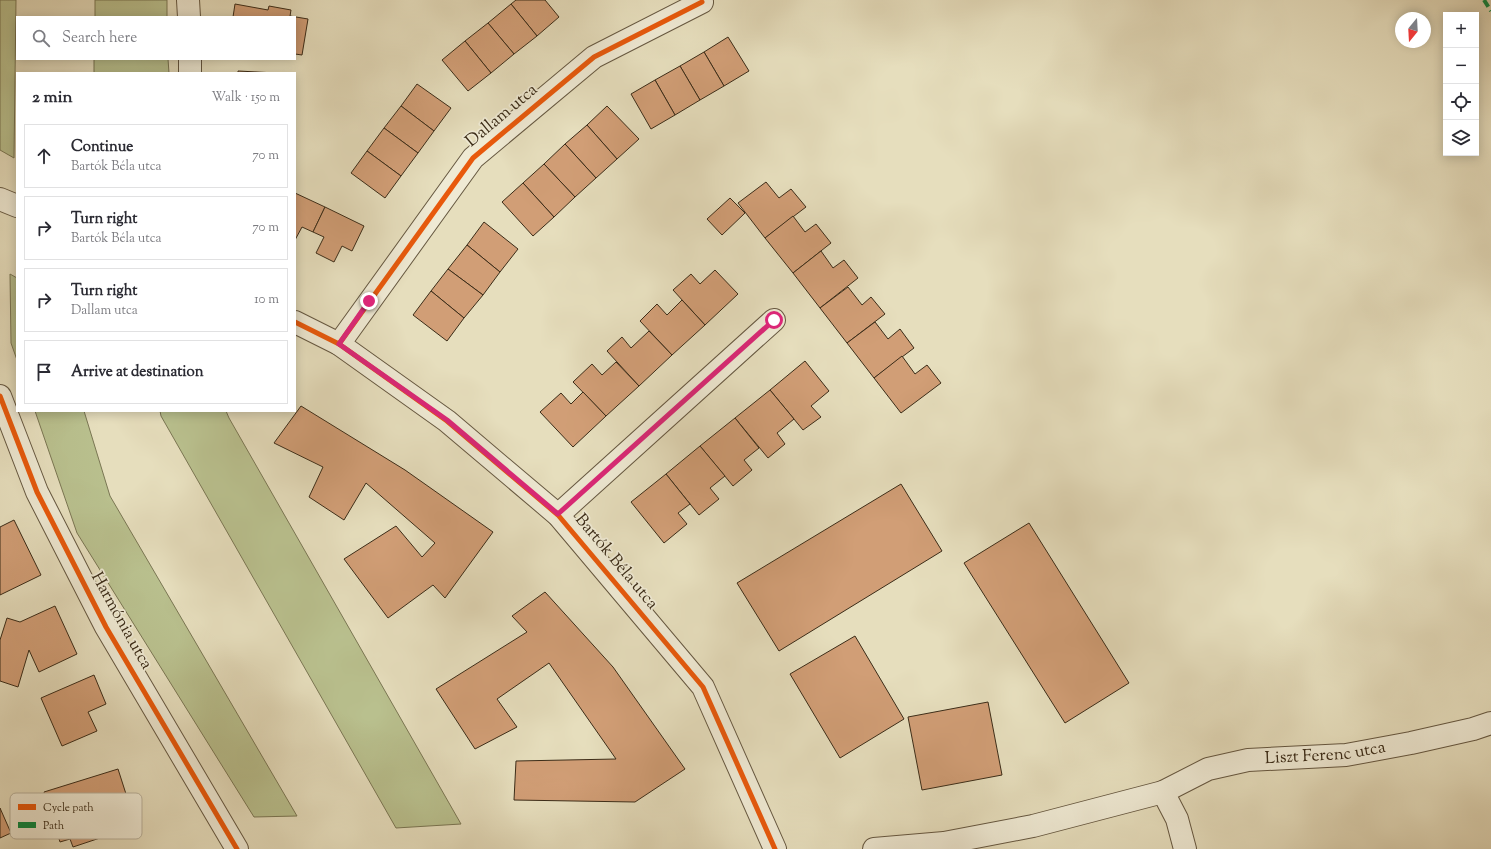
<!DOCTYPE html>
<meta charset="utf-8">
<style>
body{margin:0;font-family:"Sorts Mill Goudy",serif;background:#f7f7f7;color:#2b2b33}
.controls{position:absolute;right:12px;top:12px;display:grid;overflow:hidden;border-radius:0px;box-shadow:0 2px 10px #0003}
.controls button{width:36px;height:36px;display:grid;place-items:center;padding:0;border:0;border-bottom:1px solid #e1e1e2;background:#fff;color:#2b2b33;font:20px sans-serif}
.compass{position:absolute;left:1395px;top:12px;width:36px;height:36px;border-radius:50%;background:#fff;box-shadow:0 2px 10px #0003;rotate:198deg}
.stop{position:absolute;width:12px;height:12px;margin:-9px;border:3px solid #db2777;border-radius:50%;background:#fff}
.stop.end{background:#db2777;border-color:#fff;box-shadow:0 1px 4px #0008}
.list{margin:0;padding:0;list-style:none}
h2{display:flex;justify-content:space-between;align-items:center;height:52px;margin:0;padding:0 16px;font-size:17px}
h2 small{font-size:13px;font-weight:400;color:#7c7c81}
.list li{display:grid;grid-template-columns:26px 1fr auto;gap:12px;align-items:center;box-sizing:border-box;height:64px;margin:0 8px 8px;padding:0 8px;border:1px solid #e1e1e2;border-radius:0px}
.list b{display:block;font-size:15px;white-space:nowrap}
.list p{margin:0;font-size:13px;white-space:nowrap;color:#7c7c81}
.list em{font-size:13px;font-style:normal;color:#7c7c81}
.icon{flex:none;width:22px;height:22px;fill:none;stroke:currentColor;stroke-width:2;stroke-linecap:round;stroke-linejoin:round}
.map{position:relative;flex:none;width:1491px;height:849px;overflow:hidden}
.search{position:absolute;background:#fff;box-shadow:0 2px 10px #0003;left:16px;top:16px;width:280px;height:44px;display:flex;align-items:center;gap:10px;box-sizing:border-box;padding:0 14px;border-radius:0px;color:#7c7c81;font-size:15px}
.panel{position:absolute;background:#fff;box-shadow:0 2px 10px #0003;left:16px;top:72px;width:280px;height:340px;border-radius:0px}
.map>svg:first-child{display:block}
.green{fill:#b9c08e;stroke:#7a7653}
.building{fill:#d19e76;stroke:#3b2c18}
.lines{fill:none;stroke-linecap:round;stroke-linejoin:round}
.minor-casing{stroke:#665841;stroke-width:24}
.minor{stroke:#efead4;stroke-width:22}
.quiet{stroke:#00873e;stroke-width:4;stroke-dasharray:8 4;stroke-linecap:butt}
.cycleway-casing{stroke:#efead4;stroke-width:8}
.cycleway{stroke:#e8590c;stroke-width:5}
.route{stroke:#db2777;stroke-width:5}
.labels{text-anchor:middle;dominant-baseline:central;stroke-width:3.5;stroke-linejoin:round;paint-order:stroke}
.street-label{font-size:17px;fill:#3b2c18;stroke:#efead4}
.key{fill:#efead4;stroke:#b9b19c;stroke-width:1}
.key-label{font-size:11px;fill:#3b2c18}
</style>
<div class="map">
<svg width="1491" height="849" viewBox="0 0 1491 849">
<rect width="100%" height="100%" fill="#e6debd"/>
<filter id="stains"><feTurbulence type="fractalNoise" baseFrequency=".005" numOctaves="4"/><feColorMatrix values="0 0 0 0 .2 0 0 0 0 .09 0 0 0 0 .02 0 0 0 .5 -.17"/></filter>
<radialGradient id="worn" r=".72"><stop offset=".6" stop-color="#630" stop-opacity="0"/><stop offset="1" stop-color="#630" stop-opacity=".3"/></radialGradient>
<!-- green -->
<g class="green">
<polygon points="0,0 16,0 14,158 0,150"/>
<rect x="95" y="0" width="72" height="17"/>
<polygon points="94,59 168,59 169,73 94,73"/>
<polygon points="10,274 17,278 17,360 11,343"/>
<polygon points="35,411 84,411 110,496 297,816 254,817 77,533"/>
<polygon points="160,411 226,411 229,418 461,824 396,828 161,416"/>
</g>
<!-- building -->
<g class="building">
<polygon points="516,0 545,0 559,17 537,36 511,4"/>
<polygon points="235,4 268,10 269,6 291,10 290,16 308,19 302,55 295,54 295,17 233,17"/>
<polygon points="511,4 537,36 514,54 488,23"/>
<polygon points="488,23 514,54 491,73 465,41"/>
<polygon points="728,37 749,71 724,86 704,52"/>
<polygon points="465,41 491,73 468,91 442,60"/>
<polygon points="704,52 724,86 700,100 680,66"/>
<polygon points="680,66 700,100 675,115 655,80"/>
<polygon points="238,71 276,73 238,73"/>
<polygon points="655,80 675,115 651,129 631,94"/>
<polygon points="417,84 451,108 434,131 401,106"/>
<polygon points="401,106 434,131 418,153 384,128"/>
<polygon points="607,106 639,139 617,159 587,125"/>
<polygon points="587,125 617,159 596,178 565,144"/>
<polygon points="384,128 418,153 401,176 367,151"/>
<polygon points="565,144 596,178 575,197 544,164"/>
<polygon points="367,151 401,176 385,198 351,173"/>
<polygon points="544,164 575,197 554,217 523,183"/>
<polygon points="766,182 779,198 791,189 806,207 765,238 738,203"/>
<polygon points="523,183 554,217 533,236 502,202"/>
<polygon points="295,193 325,207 313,232 302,227 295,240"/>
<polygon points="730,198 745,213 722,235 707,219"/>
<polygon points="325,207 364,226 352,251 342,246 334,262 316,253 324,237 313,232"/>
<polygon points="793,216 805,232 816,224 831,243 793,273 765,238"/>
<polygon points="484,222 518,249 500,272 467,245"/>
<polygon points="467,245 500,272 483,295 448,269"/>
<polygon points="821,251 833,268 844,260 858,278 820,308 793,273"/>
<polygon points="448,269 483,295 464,318 431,291"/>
<polygon points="715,270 738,294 705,325 673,290 691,274 700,284"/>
<polygon points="848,287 862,305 871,297 885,314 847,343 820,308"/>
<polygon points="431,291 464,318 447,341 413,315"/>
<polygon points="682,300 705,325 672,355 640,321 657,304 667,315"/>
<polygon points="875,322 888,339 900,329 914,348 874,378 847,343"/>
<polygon points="649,331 672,355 639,386 607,351 622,337 631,348"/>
<polygon points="902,356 915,374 927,365 941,383 901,413 874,378"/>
<polygon points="805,361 829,391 811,406 821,417 803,430 770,390"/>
<polygon points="616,362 639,386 606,416 573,382 592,364 602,375"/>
<polygon points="770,390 794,419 777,433 785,444 768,458 735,418"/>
<polygon points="583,392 606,416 573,447 540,412 561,393 571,404"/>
<polygon points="301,406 405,470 493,532 445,598 433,585 388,618 344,559 396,526 422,557 435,543 366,483 344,520 309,497 323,467 274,443"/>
<polygon points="735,418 759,448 744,460 752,470 733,486 700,446"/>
<polygon points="700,446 725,476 710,488 719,499 699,515 666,474"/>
<polygon points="666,474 690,504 678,513 687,524 664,543 631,502"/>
<polygon points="901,484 942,551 779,651 737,583"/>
<polygon points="14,520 41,575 0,595 0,527"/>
<polygon points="1029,523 1129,683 1065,723 964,563"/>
<polygon points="545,592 613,667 685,769 635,802 514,800 516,761 616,759 549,663 497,699 517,727 475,749 436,689 527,632 512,616"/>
<polygon points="55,606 77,654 39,672 29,650 18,687 0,681 0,640 7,618 20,622"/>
<polygon points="855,636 904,719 840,758 790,674"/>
<polygon points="94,675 106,704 88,712 97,731 62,746 41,698"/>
<polygon points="988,702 1002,775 922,790 908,717"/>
<polygon points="118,769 134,819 110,826 112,834 73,847 70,839 60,842 44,792"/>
<polygon points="0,808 11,833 0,838"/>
</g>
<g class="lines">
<defs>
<g id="minor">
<polyline points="188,0 189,17"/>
<polyline points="190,59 190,73"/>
<polyline points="0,199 17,206"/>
<polyline points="295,322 339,344 447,421 558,515 703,687 775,849"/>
<polyline points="339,344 473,158 594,57 702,2"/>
<polyline points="0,396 37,492 106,627 237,849"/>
<polyline points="558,515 774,320"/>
<path id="s1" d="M1163,792l45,-23 40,-9 98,-5 65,-12 62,-14 18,-6"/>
<polyline points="874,849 944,843 1033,826 1163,792 1177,819 1185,849"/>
</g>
</defs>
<!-- minor casing -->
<use href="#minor" class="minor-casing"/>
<!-- minor -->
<use href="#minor" class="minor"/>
<!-- quiet -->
<polyline class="quiet" points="1484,0 1491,11"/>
<defs>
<g id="cycleway">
<polyline points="295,322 339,344 447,421 558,515 703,687 775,849"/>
<polyline points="339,344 473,158 594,57 702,2"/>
<polyline points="0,396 37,492 106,627 237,849"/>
</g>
</defs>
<!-- cycleway casing -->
<use href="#cycleway" class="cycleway-casing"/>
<!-- cycleway -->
<use href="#cycleway" class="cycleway"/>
</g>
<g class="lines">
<!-- route -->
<polyline class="route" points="369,301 339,344 447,420 558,514 774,320"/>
</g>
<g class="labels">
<!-- street labels -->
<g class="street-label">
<text transform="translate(502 116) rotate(-40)">Dallam utca</text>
<text transform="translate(616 562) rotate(50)">Bartók Béla utca</text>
<text transform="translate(121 621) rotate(61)">Harmónia utca</text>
<text stroke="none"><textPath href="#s1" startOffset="169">Liszt Ferenc utca</textPath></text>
</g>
</g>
<!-- legend -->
<rect x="10" y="793" width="132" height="46" rx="6" class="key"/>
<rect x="18" y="804" width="18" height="6" fill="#e8590c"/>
<rect x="18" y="822" width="18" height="6" fill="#00873e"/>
<g class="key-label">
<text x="43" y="811">Cycle path</text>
<text x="43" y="829">Path</text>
</g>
<rect width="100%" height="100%" filter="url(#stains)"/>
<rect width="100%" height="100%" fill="url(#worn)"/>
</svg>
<div class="controls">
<button>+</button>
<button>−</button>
<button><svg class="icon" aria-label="locate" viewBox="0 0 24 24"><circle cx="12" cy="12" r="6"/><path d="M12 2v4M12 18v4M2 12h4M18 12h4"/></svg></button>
<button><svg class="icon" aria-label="layers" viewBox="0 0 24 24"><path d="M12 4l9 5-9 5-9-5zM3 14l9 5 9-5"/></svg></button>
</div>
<svg class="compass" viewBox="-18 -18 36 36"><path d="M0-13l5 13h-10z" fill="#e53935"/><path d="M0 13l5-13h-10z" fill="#7c7c81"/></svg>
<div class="stop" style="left:774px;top:320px"></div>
<div class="stop end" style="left:369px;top:301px"></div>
<div class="search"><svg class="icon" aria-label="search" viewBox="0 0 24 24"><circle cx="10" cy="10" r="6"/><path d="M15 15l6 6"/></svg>Search here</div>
<section class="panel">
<h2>2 min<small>Walk · 150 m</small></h2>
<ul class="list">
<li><svg class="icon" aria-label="ahead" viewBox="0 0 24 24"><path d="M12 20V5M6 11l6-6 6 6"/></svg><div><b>Continue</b><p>Bartók Béla utca</p></div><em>70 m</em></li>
<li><svg class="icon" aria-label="right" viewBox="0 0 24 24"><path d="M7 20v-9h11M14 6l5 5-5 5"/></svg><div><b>Turn right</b><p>Bartók Béla utca</p></div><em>70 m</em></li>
<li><svg class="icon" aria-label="right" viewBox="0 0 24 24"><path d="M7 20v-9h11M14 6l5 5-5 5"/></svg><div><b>Turn right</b><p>Dallam utca</p></div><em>10 m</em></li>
<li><svg class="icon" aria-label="arrive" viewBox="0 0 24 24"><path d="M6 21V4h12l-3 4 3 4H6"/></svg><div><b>Arrive at destination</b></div></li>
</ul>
</section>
</div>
